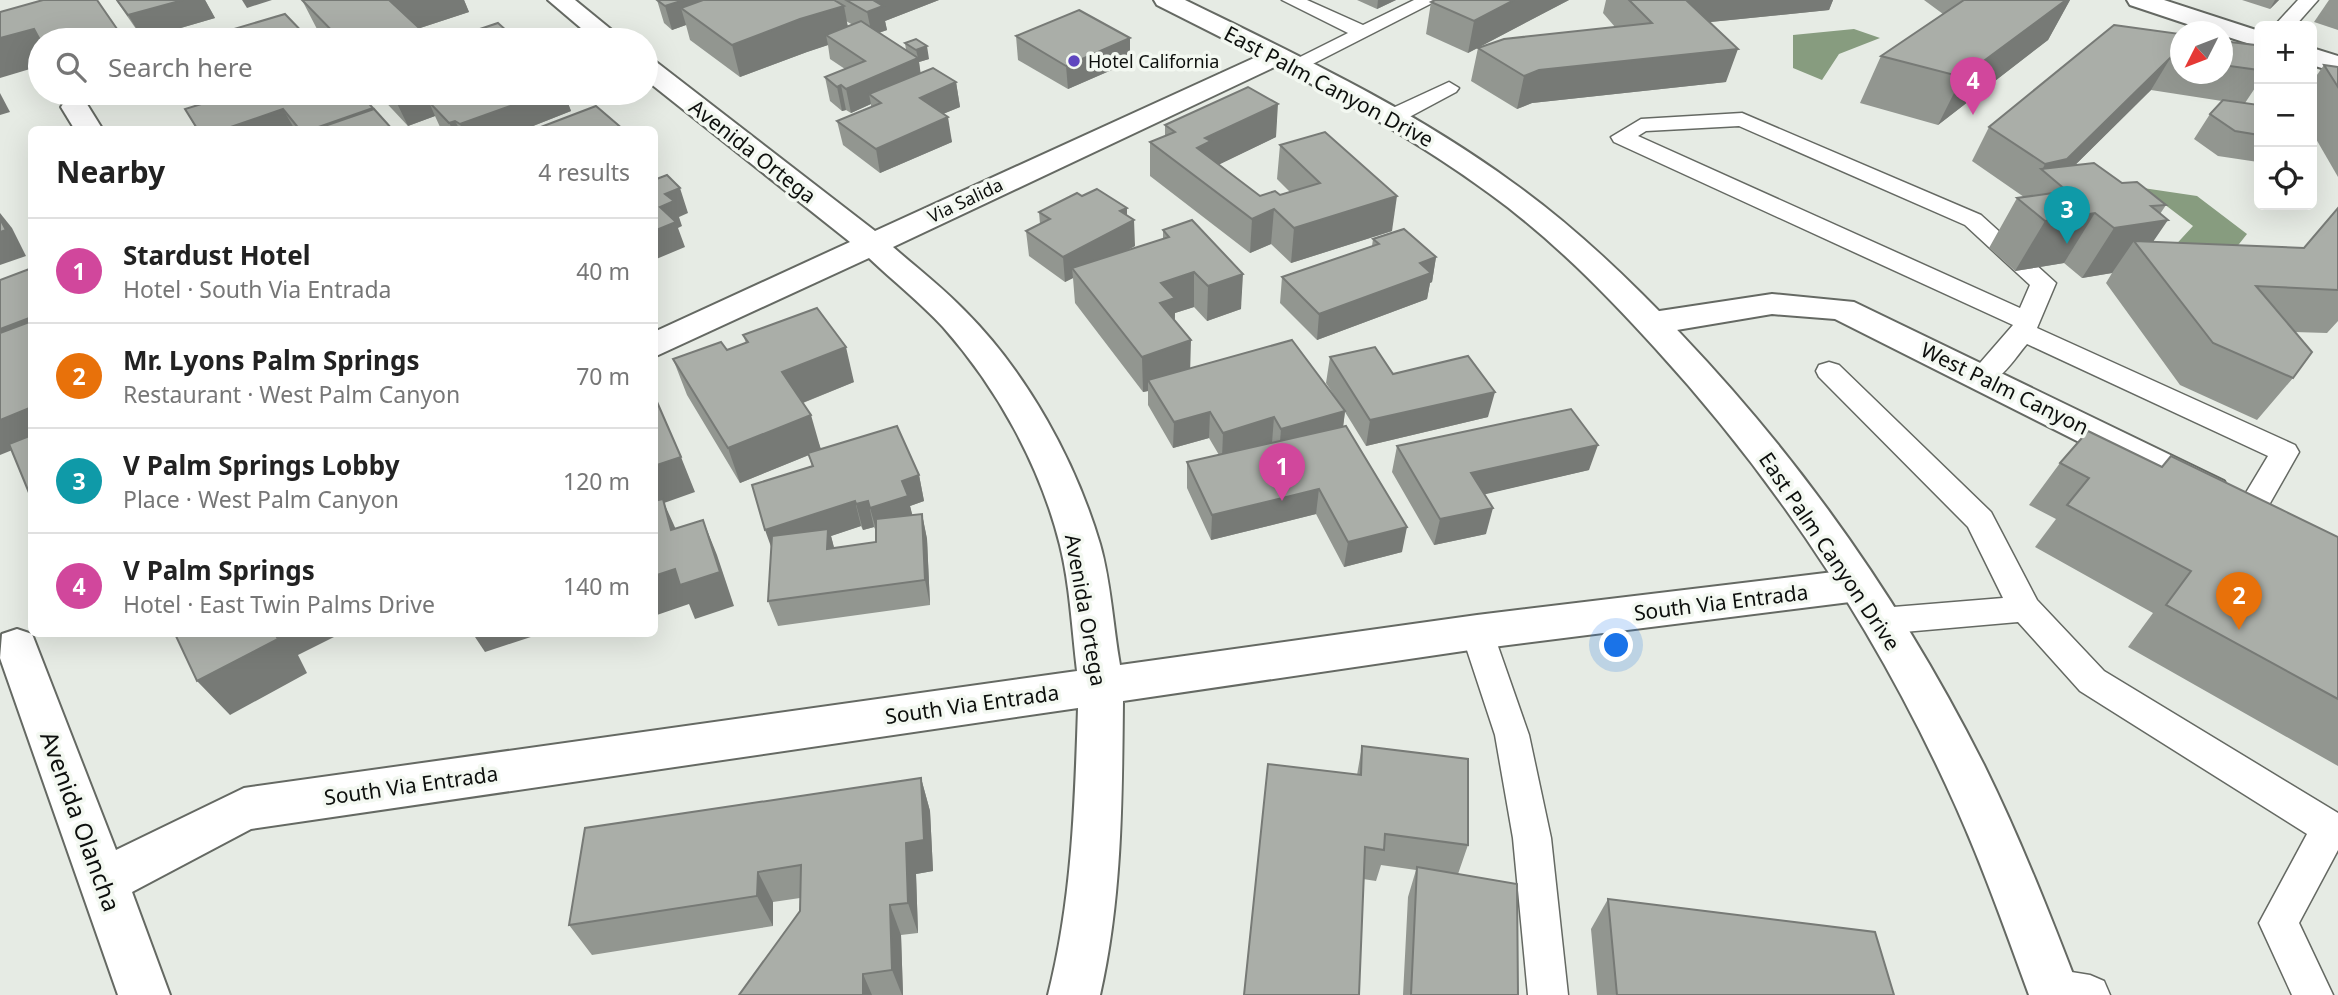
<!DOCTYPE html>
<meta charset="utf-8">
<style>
body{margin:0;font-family:"Noto Sans",sans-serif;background:#f6f6f6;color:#222}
.controls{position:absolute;right:21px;top:21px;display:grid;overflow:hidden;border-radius:10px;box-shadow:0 7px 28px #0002}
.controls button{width:63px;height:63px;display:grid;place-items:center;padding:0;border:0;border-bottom:2px solid #e0e0e0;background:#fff;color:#222;font:35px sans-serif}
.compass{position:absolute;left:2170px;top:21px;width:63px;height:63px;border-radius:50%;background:#fff;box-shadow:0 7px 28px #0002;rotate:228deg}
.you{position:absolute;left:1617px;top:646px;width:24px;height:24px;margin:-18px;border:5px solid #fff;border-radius:50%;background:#1a73e8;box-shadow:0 0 0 10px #1a73e833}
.badge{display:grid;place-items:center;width:46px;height:46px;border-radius:50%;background:#5f46bf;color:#fff;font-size:23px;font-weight:700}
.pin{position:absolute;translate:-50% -58px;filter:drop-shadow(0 2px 4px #0008)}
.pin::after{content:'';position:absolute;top:37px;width:24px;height:21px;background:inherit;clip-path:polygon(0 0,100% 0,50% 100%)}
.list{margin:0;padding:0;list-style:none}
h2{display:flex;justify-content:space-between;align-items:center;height:91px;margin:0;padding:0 28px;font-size:30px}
h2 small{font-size:23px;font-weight:400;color:#767676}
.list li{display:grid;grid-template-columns:46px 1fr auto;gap:21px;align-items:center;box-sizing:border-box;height:105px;padding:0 28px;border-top:2px solid #e0e0e0}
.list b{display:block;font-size:26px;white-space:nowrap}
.list p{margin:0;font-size:23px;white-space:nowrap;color:#767676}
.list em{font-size:23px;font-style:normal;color:#767676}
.icon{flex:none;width:38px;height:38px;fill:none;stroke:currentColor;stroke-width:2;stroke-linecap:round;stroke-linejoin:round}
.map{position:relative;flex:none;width:2338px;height:995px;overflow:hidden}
.search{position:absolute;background:#fff;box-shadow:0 7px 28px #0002;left:28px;top:28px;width:630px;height:77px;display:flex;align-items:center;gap:18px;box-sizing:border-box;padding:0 24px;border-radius:38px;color:#767676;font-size:26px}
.panel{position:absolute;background:#fff;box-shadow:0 7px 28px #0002;left:28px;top:126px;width:630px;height:511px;border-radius:10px}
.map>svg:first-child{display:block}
.water{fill:#879c7f}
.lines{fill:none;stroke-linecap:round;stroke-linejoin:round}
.lane-casing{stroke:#656963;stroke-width:3}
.street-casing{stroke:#656963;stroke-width:4}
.primary-casing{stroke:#656963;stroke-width:4}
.lane{fill:#fff;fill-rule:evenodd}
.street{fill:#fff;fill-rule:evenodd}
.primary{fill:#fff;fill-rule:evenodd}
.wall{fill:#929690;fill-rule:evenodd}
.shaded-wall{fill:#777a76}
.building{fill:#aaaea8;stroke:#777a76;stroke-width:2}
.poi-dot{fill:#5f46bf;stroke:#f3f8f1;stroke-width:2.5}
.labels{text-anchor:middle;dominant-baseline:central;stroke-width:7;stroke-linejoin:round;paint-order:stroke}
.far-poi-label{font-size:18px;fill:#0d0f0d;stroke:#f3f8f1;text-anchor:start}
.far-street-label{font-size:18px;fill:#0d0f0d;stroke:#f3f8f1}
.street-label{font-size:21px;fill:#0d0f0d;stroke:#f3f8f1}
.near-street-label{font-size:24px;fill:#0d0f0d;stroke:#f3f8f1}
</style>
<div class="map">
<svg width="2338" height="995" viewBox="0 0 2338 995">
<rect width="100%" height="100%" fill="#e6ebe4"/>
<!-- water -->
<g class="water">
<polygon points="1854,29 1880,38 1839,54 1822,80 1793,68 1793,35"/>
<polygon points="2143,188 2197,196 2247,234 2224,263 2170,251 2193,226"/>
</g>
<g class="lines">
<defs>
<g id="lane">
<polygon points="1282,0 1307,0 1363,25 1414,0 1438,0 1297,72 1287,66 1290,62 1348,33"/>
<polygon points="2298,0 2318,0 2295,26 2274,26"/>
<polygon points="1449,82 1459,88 1456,92 1400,122 1392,123 1381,117 1384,112"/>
<path d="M1742,113l239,102 75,68 -19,45 258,117 4,7 -38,67 -11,3 -11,-3 -4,-8 33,-55 -241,-112c-14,16 -30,46 -54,39l-4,-6 4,-6 40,-46 -399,-183 -3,-5 30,-18zM1739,126l226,99 65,60 -10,23 -382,-172 8,-5z"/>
<polygon points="1829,362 1839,365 1991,512 2037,600 2104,671 2338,813 2338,850 2299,923 2333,995 2292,995 2259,923 2307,834 2080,691 2018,622 1881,634 1870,630 1865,621 1870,612 1881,608 2003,598 1968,527 1819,377 1816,371 1819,365"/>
<polygon points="1477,619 1489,623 1493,632 1529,735 1551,838 1568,995 1528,995 1513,838 1495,735 1461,632 1465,623"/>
<polygon points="2053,969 2090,975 2104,981 2110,995 2035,995 2033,989 2039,975"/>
</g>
<g id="street">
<polygon points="548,0 575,0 624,40 595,40"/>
<polygon points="2127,0 2164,0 2259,31 2259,47 2222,35 2222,32 2211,32 2130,5"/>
<path d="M1276,48l9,2 4,6 -4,6 -392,185c24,21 50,41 72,64 62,62 110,149 135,233 11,38 13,82 20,121l357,-50 381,-46 14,5 6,11 -6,11 -14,5 -381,48 -354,52c-1,99 -1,197 -23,294h-52c24,-94 27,-191 30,-287l-827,121 -119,63 38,103h-52l-118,-337 2,-24 15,-5 15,5 84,216 128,-62 833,-117c-5,-41 -7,-86 -17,-126 -20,-80 -63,-157 -117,-218 -23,-25 -50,-46 -74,-69l-215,99v-25l196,-90 -204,-162v-21l9,2 220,170z"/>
<polygon points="2312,48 2338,56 2338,73 2312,65"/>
<polygon points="75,99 85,101 103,130 75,130 61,107 65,101"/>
<polygon points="1772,294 1854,302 2224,481 2229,491 2224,501 2210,505 2196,501 1835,319 1772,314 1653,334 1641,331 1636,323 1641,315 1653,312"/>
</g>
<path id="primary" d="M1154,0h31c112,55 226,108 327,182 62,44 118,98 170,153 121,127 223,273 302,430 37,75 67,152 97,230h-52c-26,-71 -51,-142 -83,-210 -74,-160 -172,-307 -291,-437 -50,-55 -104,-110 -165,-154 -103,-76 -219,-131 -333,-189z"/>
</defs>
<!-- lane casing -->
<use href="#lane" class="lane-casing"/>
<!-- street casing -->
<use href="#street" class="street-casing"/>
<!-- primary casing -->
<use href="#primary" class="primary-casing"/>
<!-- lane -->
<use href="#lane" class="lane"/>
<!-- street -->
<use href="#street" class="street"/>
<!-- primary -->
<use href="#primary" class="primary"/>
</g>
<!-- wall -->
<g class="wall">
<polygon points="116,0 205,0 215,18 143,39"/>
<polygon points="302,0 464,0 469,12 420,28 432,40 327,40 318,31"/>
<path d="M657,0l180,2 -1,-2h103l-54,21 2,9 -8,3 27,17 -1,-7 24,16 -10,3 1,11 36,9 4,25 -17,7 9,28 -72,31 -37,-28 -6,-24 34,-14v-3l-20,9 -5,-3 -4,1 -12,-10 -5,-24 20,-8 -15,-10 -2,-14 -21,7 -67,25 -50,-37 -4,-15 -14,5 -8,-7zM846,21l7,4 -5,2z"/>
<polygon points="1357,0 1396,0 1377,9"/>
<polygon points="1435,0 1569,0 1468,53 1426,34 1431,2"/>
<polygon points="1606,0 1833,0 1829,10 1710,22 1726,82 1532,103 1517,109 1471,81 1478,48 1615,27 1603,13"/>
<polygon points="1924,0 2070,0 2048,40 1938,125 1860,103 1881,56 1943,14"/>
<polygon points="2242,0 2279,0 2270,9"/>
<polygon points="2329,0 2338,0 2338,30 2314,22"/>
<polygon points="2180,34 2180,74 2222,74 2222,41 2259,55 2259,82 2245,103 2259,105 2259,160 2258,162 2218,156 2194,139 2210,114 2222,101 2151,90 2075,165 2122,183 2166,205 2160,214 2153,242 2304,248 2338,208 2338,321 2327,333 2294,332 2293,378 2257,420 2180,385 2106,283 2112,273 2082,278 2064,263 2015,271 1989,248 2017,198 2024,197 1972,161 1989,127"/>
<polygon points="1016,36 1130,62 1068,89 1018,60"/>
<polygon points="2324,65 2338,67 2338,177 2312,132 2312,82"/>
<polygon points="377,93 564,93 571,111 523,130 443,130 440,127 435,116 408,126"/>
<polygon points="185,109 373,109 393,130 197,130"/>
<polygon points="1165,125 1276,137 1219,164 1260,196 1280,195 1290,192 1277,179 1280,145 1392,231 1291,263 1271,244 1250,253 1150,176 1150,142 1165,136"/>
<polygon points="1082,196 1127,216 1135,246 1121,253 1163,239 1163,230 1241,309 1207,321 1194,307 1175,313 1175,321 1190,368 1339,403 1326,383 1330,357 1393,374 1488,417 1366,446 1345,412 1343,426 1402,552 1344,567 1316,514 1211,540 1187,488 1187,462 1219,455 1209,438 1173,448 1148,405 1148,391 1143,392 1075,303 1073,278 1065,282 1029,256 1026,231 1040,224 1039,212"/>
<polygon points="1373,239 1436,257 1432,282 1430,283 1427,299 1317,340 1280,303 1282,277 1372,246"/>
<path d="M743,335l111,47 -51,21 18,46 98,26 5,26 -14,5 2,9 10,-1 5,25 3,66 -152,21 -10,-25 44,-134 -3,-12 -69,28 -53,-88 -14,-36 54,-9 19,-7zM861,526l2,4 11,-3 2,4v11l-42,6 -3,-12z"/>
<polygon points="1397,446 1589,470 1484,494 1486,534 1434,545 1392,472"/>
<polygon points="2060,463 2162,467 2338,537 2338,766 2128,647 2153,613 2035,547 2056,519 2029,505"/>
<polygon points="1362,746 1468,845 1458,874 1518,995 1403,995 1408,897 1416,870 1381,865 1376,881 1363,879 1357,775"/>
<polygon points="921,778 930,811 933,871 916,874 918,933 901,935 903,995 739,995 800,911 800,898 773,902 773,926 592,955 569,925"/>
<polygon points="1608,899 1894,995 1597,995 1591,929"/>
</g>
<!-- shaded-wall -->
<g class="shaded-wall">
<polygon points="183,0 205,0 215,18 143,39 128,15"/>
<polygon points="242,0 272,0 247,8"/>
<polygon points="393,0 464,0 469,12 405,33 390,1"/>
<polygon points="684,0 723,0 681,8 686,25 672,30 665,6"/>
<polygon points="874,0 939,0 885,21 887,30 872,35 867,12"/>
<polygon points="1378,0 1396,0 1377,9"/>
<polygon points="1514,0 1569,0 1468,53 1474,21"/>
<polygon points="1679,0 1833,0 1829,10 1671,26"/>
<polygon points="2066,0 2070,0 2048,40 1938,125 1962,77"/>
<polygon points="2275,0 2279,0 2270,9"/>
<polygon points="844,6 850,38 826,35 828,45 807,52 740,77 732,45 800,19"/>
<polygon points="34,29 40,40 40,66 0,78 0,38"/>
<polygon points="1130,38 1130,62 1068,89 1066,66"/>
<polygon points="927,46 929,59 919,62 922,82 869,94 871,104 851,113 846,89 918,58 916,50"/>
<polygon points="1738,49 1726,82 1532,103 1517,109 1524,76 1539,70"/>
<polygon points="2171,57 2151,90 2057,183 2042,170 2045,164"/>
<polygon points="956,82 960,107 923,122 920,98"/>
<polygon points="841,85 846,110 842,111 837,87"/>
<polygon points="0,93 10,112 0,115"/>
<polygon points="175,93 217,93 182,104"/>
<polygon points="392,93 501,93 429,102 435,116 408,126"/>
<polygon points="547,93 564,93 571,111 523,130 462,130 460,124"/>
<polygon points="1278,104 1276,137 1210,169 1197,148 1205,138"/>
<polygon points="283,109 295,130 222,130"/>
<polygon points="948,117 952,142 880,173 876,149"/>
<polygon points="455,121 460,130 453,130 449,123"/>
<polygon points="680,188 688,213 679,217 682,226 678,228 685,247 654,260 654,231 660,207 665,194"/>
<polygon points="1397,196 1392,231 1291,263 1294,228"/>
<polygon points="1127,208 1127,224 1134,220 1135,246 1078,276 1072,268 1073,278 1065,282 1063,257 1120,211"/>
<polygon points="1274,209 1271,244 1250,253 1252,219"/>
<polygon points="0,213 12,228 26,256 0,265"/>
<polygon points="2095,213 2064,263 2015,271 2045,221"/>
<polygon points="2168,220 2144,255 2134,241 2112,273 2082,278 2114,228"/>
<polygon points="1436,257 1432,282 1430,283 1427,299 1317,340 1319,314 1420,263"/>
<polygon points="1194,272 1194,307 1175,313 1174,334 1160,339 1161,283"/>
<polygon points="1243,274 1241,309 1207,321 1208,286"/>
<polygon points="32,317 32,351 0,359 0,329"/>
<polygon points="1191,340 1190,375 1148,380 1148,391 1143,392 1142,357"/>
<polygon points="846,347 854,382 792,407 782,372"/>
<polygon points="1495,392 1488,417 1366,446 1370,420"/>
<polygon points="32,407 32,442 0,455 0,420"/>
<polygon points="1345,411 1342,436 1279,455 1281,429"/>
<polygon points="1210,412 1209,438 1173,448 1174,422"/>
<polygon points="811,415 821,450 740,483 728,448"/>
<polygon points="1274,417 1272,443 1222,458 1223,433"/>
<polygon points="1598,445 1589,470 1465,499 1471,473"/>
<polygon points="681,457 695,492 664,503 678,534 686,565 654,507 654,466"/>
<polygon points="919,475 924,501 910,506 914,521 877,533 870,508 902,481"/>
<polygon points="1319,489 1316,514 1211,540 1212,515"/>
<polygon points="855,501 861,526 831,536 836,555 774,555 765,530"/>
<polygon points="868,501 874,527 863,530 856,504"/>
<polygon points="1493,508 1486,534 1434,545 1440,519"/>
<polygon points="922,514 927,539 930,605 925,580"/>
<polygon points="703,520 717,555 734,606 695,619 689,604 654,616 654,576"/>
<polygon points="1407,527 1402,552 1344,567 1348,542"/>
<polygon points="275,634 340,634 298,655 307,673 230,715 197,681"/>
<polygon points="473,634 540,634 485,652"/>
<polygon points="921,778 930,811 933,871 916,874 918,933 908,903 906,843"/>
<polygon points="758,872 773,902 773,926 757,896"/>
<polygon points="890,905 901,935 903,995 902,995 892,970"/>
<polygon points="863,974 872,995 863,995"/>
</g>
<!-- building -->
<g class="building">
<polygon points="43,0 97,0 124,39 119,40 40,40 34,29 0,38 0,12"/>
<polygon points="117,0 183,0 128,15"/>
<polygon points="302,0 393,0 390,1 432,40 341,40"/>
<polygon points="657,0 684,0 665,6"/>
<polygon points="703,0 834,0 844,6 800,19 732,45 681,8"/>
<polygon points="846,0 874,0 873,0 883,6 867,12"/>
<polygon points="1435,0 1514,0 1474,21 1431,2"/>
<polygon points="1629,0 1686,0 1738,49 1539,70 1524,76 1478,48 1504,39 1652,23"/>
<polygon points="1964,0 2066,0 1962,77 1881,56"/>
<polygon points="1079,10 1130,38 1066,66 1016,36"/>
<polygon points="285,14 310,40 197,40"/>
<polygon points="861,21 918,58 846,89 841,85 837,87 825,77 865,61 826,35"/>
<polygon points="498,23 517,40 447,40"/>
<polygon points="2114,25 2180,34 2180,58 2171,57 2067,159 2045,164 1989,127"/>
<polygon points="916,39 927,46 916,50 905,43"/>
<polygon points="2222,41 2255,45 2259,55 2259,70 2222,65"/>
<polygon points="2324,65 2338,67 2338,87"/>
<polygon points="933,68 956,82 920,98 948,117 876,149 837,121 881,103 869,94"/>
<polygon points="1248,87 1278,104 1205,138 1211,141 1197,148 1260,196 1275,191 1280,195 1320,183 1280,145 1325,132 1397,196 1294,228 1274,209 1252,219 1150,142 1175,132 1165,125"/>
<polygon points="237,93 359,93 373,108 310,130 300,130 283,109 222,130 198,130 185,109"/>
<polygon points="456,93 547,93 460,124 455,121 449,123 429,102"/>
<polygon points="2223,100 2259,105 2259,135 2235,131 2210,114"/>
<polygon points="596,106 624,130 533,130"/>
<polygon points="374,109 393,130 313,130"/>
<polygon points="2094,163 2122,183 2137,182 2166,205 2151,206 2168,220 2114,228 2095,213 2045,221 2017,198 2067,191 2041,169"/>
<polygon points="667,175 680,188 665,194 674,201 660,207 676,222 654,231 654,180"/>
<polygon points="1097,189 1127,208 1120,211 1134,220 1063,257 1026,231 1050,219 1039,212 1077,193 1082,196"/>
<polygon points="2338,208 2338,290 2256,286 2312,352 2293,378 2213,343 2134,241 2304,248"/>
<polygon points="0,219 6,230 0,232"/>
<polygon points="1192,220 1243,274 1208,286 1194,272 1161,283 1175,298 1160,303 1191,340 1142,357 1072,268 1169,237 1163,230"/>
<polygon points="1404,229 1436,257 1420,263 1431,273 1319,314 1282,277 1379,244 1373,239"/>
<polygon points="32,268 32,317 0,329 0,280"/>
<polygon points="817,308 846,347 782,372 811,415 728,448 673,359 721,342 727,350 748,342 743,335"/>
<polygon points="32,321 32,407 0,420 0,333"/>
<polygon points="1292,340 1345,411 1281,429 1274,417 1223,433 1210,412 1174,422 1148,380"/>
<polygon points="1375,347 1393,374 1468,356 1495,392 1370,420 1330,357"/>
<polygon points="654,395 681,457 654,466"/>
<polygon points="1571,409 1598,445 1471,473 1493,508 1440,519 1397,446"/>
<polygon points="897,426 919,475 902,481 908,496 870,508 868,501 856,504 855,501 765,530 752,485 813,466 808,453"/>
<polygon points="1346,426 1407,527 1348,542 1319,489 1212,515 1187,462"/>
<polygon points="2088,431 2162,467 2171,456 2338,537 2338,699 2166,605 2191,571 2067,505 2089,478 2060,463"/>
<polygon points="32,435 32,500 9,444"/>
<polygon points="663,499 671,530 703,520 720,572 680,585 675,569 654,576 654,501"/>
<polygon points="922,514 925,580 768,601 772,536 828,529 827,549 876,542 876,519"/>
<polygon points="175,634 275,634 278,639 197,681"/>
<polygon points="1362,746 1468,759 1468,845 1385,834 1384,850 1365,847 1359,995 1244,995 1268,764 1361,775"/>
<polygon points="921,778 924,840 906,843 908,903 890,905 892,970 863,974 863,995 739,995 800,911 801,865 758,872 757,896 569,925 585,828"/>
<polygon points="1417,867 1517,884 1518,995 1411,995"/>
<polygon points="1608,899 1875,932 1894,995 1617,995"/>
</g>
<!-- markers -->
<circle class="poi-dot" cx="1074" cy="61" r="7"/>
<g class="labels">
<!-- far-poi labels -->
<g class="far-poi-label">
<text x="1088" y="61">Hotel California</text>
</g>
<!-- far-street labels -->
<g class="far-street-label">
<text transform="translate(965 200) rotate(-25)">Via Salida</text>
</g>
<!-- street labels -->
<g class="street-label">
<text transform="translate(1329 86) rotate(28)">East Palm Canyon Drive</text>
<text transform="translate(753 151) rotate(38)">Avenida Ortega</text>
<text transform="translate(2005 388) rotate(26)">West Palm Canyon</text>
<text transform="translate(1830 551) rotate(56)">East Palm Canyon Drive</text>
<text transform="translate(1721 602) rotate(-7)">South Via Entrada</text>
<text transform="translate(1086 610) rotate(80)">Avenida Ortega</text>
<text transform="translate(972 704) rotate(-8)">South Via Entrada</text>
<text transform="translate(411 785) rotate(-8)">South Via Entrada</text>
</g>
<!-- near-street labels -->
<g class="near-street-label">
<text transform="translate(81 821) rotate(70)">Avenida Olancha</text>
</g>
</g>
</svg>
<div class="controls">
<button>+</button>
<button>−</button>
<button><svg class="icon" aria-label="locate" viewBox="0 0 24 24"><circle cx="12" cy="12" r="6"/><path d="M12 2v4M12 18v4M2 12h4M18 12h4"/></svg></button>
</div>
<svg class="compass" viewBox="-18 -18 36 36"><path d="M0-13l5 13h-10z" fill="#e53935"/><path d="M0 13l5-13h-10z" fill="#767676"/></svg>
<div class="you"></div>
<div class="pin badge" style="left:1282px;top:501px;background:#d1479c">1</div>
<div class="pin badge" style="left:2239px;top:630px;background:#e8710a">2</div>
<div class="pin badge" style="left:2067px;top:244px;background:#0f9aa8">3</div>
<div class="pin badge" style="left:1973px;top:115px;background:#d1479c">4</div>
<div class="search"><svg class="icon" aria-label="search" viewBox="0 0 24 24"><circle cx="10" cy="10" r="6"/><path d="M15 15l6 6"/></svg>Search here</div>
<section class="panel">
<h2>Nearby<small>4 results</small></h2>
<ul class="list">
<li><span class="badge" style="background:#d1479c">1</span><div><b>Stardust Hotel</b><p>Hotel · South Via Entrada</p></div><em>40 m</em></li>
<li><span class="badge" style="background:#e8710a">2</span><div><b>Mr. Lyons Palm Springs</b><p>Restaurant · West Palm Canyon</p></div><em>70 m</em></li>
<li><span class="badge" style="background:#0f9aa8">3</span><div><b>V Palm Springs Lobby</b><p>Place · West Palm Canyon</p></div><em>120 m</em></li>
<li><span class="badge" style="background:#d1479c">4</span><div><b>V Palm Springs</b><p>Hotel · East Twin Palms Drive</p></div><em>140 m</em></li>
</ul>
</section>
</div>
